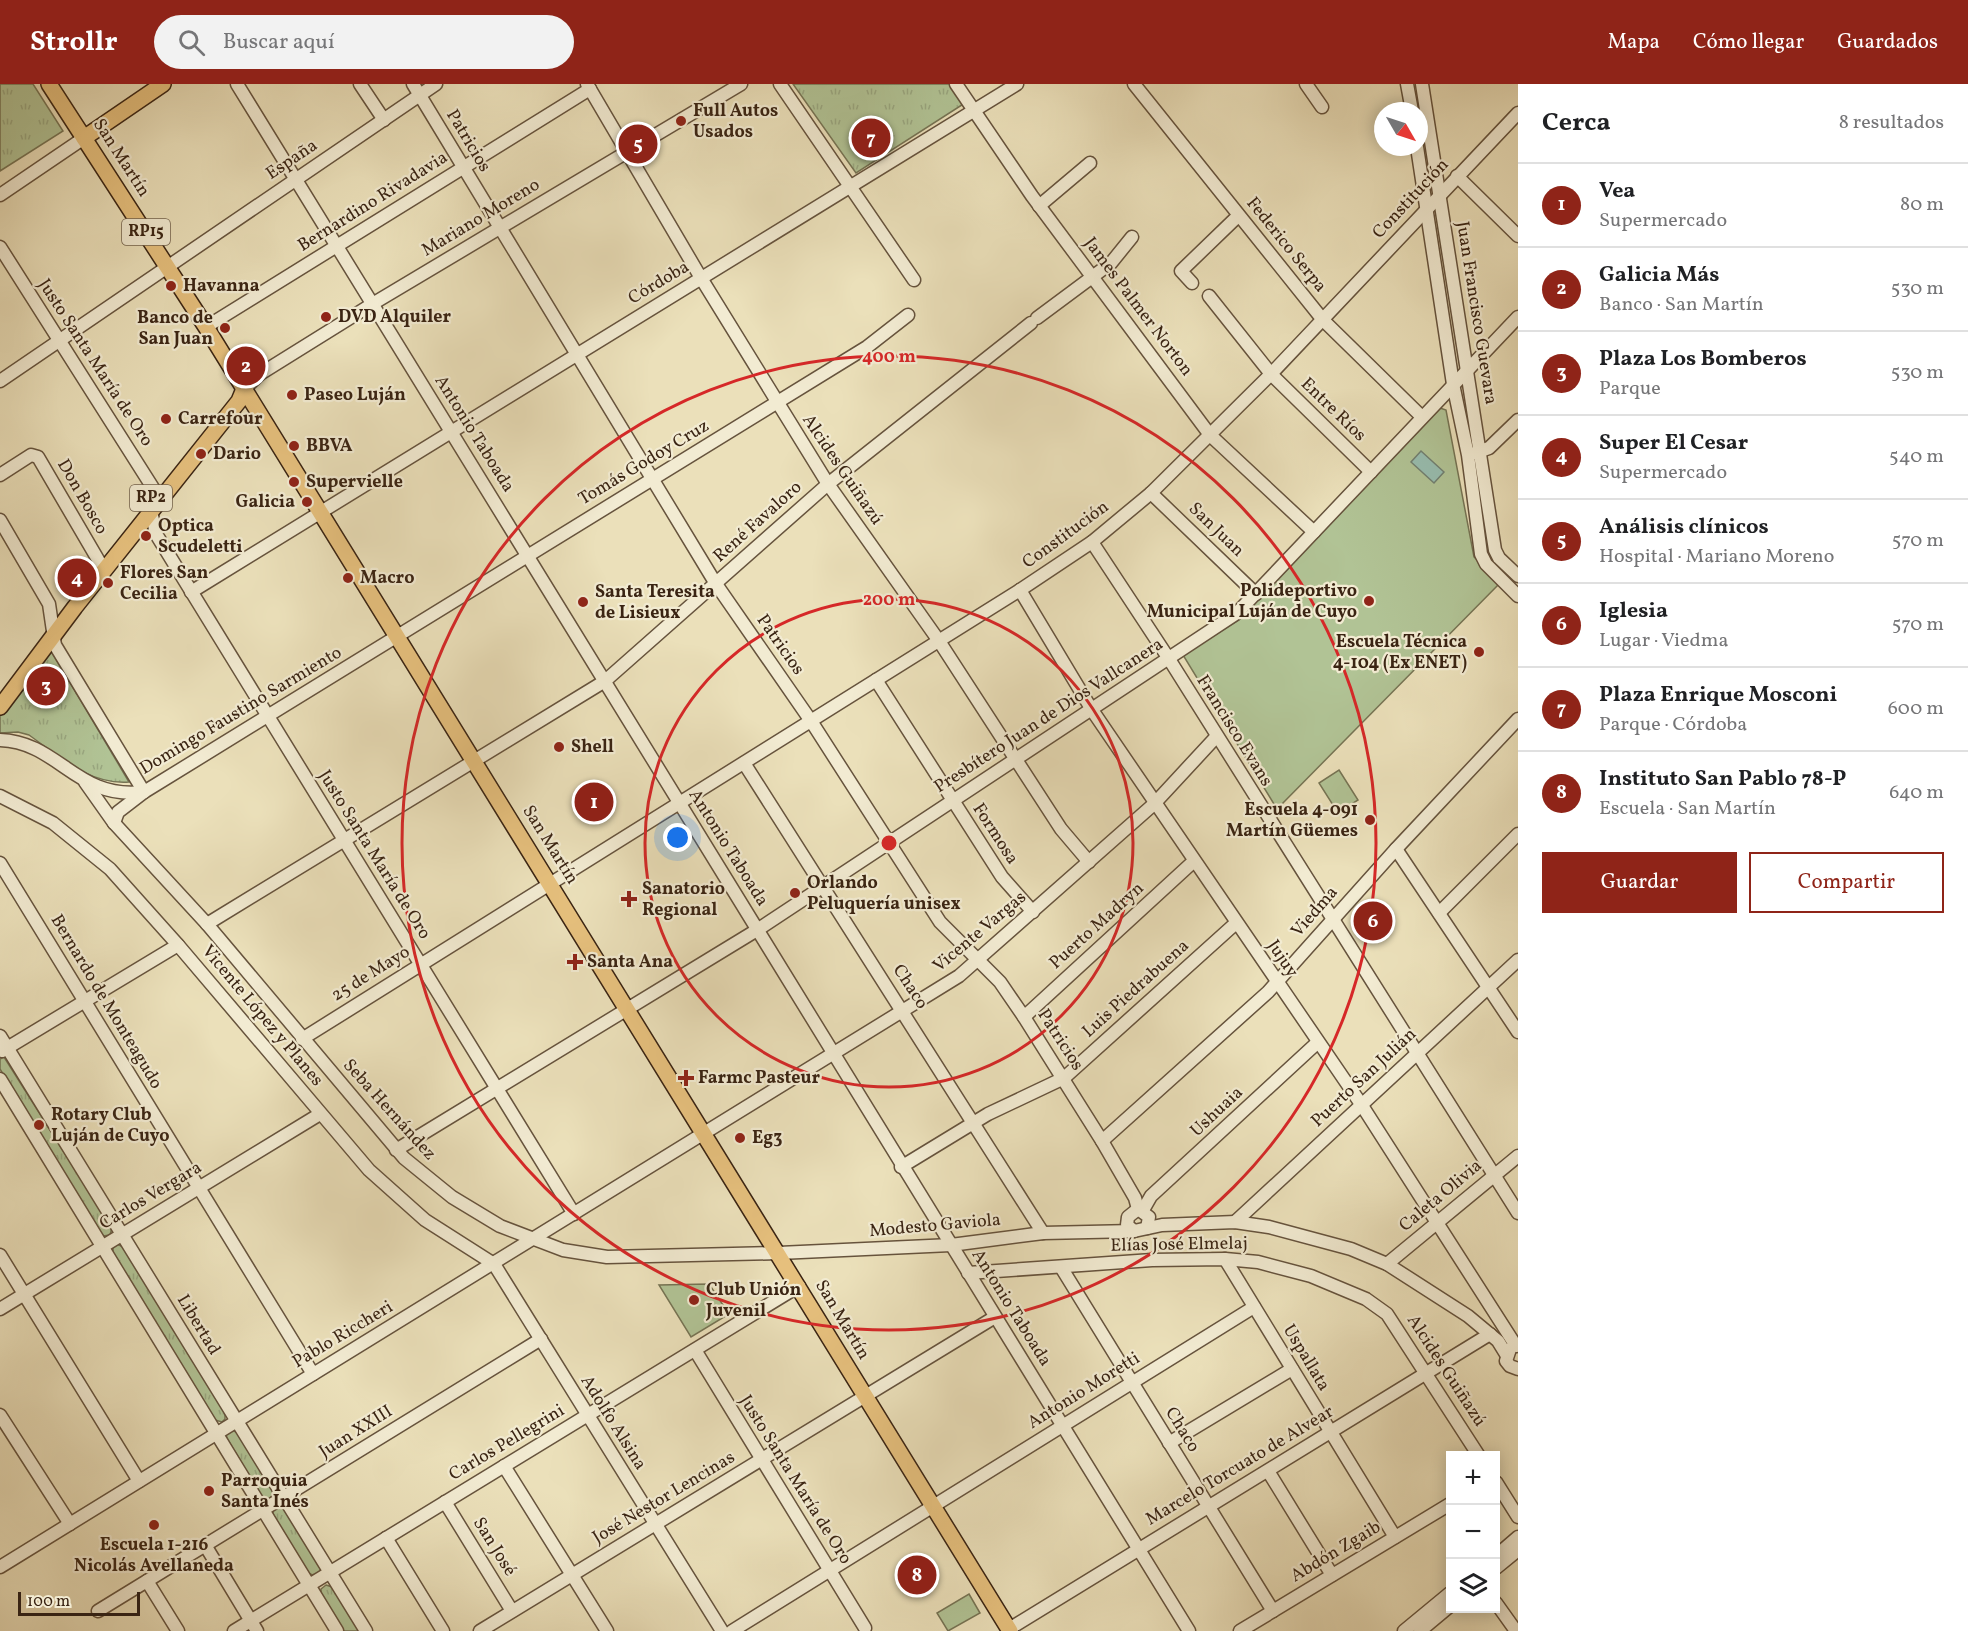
<!DOCTYPE html>
<html lang="es">
<meta charset="utf-8">
<style>
body{margin:0;font-family:Vollkorn,serif;background:#f2f2f2;color:#202124}
.controls{position:absolute;right:18px;bottom:18px;display:grid;overflow:hidden;border-radius:0px;box-shadow:0 3px 15px #0003}
.controls button{width:54px;height:54px;display:grid;place-items:center;padding:0;border:0;border-bottom:2px solid #e0e0e0;background:#fff;color:#202124;font:30px sans-serif}
.compass{position:absolute;left:1374px;top:18px;width:54px;height:54px;border-radius:50%;background:#fff;box-shadow:0 3px 15px #0003;rotate:129deg}
.scale{position:absolute;left:18px;bottom:15px;width:122px;box-sizing:border-box;padding-left:6px;border:3px solid #3a2413;border-top:0;font-size:16px;line-height:21px;white-space:nowrap;color:#3a2413;-webkit-text-stroke:4px #f2ebd2;paint-order:stroke}
.you{position:absolute;left:678px;top:754px;width:21px;height:21px;margin:-15px;border:4px solid #fff;border-radius:50%;background:#1a73e8;box-shadow:0 0 0 9px #1a73e833}
.badge{display:grid;place-items:center;width:39px;height:39px;border-radius:50%;background:#8f2418;color:#fff;font-size:20px;font-weight:700}
.pin{position:absolute;translate:-50% -50%;border:3px solid #fff;box-shadow:0 2px 6px #0006}
.list{margin:0;padding:0;list-style:none}
h2{display:flex;justify-content:space-between;align-items:center;height:78px;margin:0;padding:0 24px;font-size:26px}
h2 small{font-size:20px;font-weight:400;color:#757577}
.list li{display:grid;grid-template-columns:39px 1fr auto;gap:18px;align-items:center;box-sizing:border-box;height:84px;padding:0 24px;border-top:2px solid #e0e0e0}
.list b{display:block;font-size:22px;white-space:nowrap}
.list p{margin:0;font-size:20px;white-space:nowrap;color:#757577}
.list em{font-size:20px;font-style:normal;color:#757577}
.actions{display:flex;gap:12px;padding:18px 24px}
.actions a{flex:1;padding:14px 0;border:2px solid #8f2418;border-radius:0px;text-align:center;font-size:21px;color:#8f2418}
.actions .main{background:#8f2418;color:#fff}
.icon{flex:none;width:33px;height:33px;fill:none;stroke:currentColor;stroke-width:2;stroke-linecap:round;stroke-linejoin:round}
.map{position:relative;flex:none;width:1518px;height:1547px;overflow:hidden}
header{display:flex;align-items:center;gap:36px;box-sizing:border-box;height:84px;padding:0 30px;background:#8f2418;color:#fff}
header strong{font-size:28px}
nav{display:flex;gap:33px;margin-inline-start:auto;font-size:21px}
.search{width:420px;height:54px;background:#f2f2f2;display:flex;align-items:center;gap:15px;box-sizing:border-box;padding:0 21px;border-radius:33px;color:#757577;font-size:22px}
main{display:flex}
aside{flex:1;background:#fff}
.map>svg:first-child{display:block}
.grass{fill:#b1c395;stroke:#767454;stroke-width:1.5}
.park{fill:url(#park-tufts);stroke:#767454;stroke-width:1.5}
.water{fill:#98bdaf;stroke:#728071;stroke-width:1.5}
.lines{fill:none;stroke-linecap:round;stroke-linejoin:round}
.minor-casing{stroke:#66533d;stroke-width:15}
.major-casing{stroke:#3a2413;stroke-width:18}
.minor{stroke:#f2ebd2;stroke-width:12}
.major{stroke:#e6c07d;stroke-width:15}
.ring{fill:none;stroke:#d62828;stroke-width:3}
.poi-dot{fill:#8f2418;stroke:#f2ebd2;stroke-width:2}
.labels{text-anchor:middle;dominant-baseline:central;stroke-width:4.5;stroke-linejoin:round;paint-order:stroke}
.shield{fill:#f2ebd2;stroke:#71604c;stroke-width:1.5}
.shield-label{font-size:16px;font-weight:bold;fill:#3a2413}
.poi-label{font-size:18px;font-weight:bold;fill:#3a2413;stroke:#f2ebd2;text-anchor:start}
.street-label{font-size:18px;fill:#3a2413;stroke:#f2ebd2}
.centre{fill:#d62828;stroke:#f2ebd2;stroke-width:3}
.ring-label{font-size:18px;text-anchor:middle;font-weight:bold;fill:#d62828;stroke:#f2ebd2;stroke-width:4.5;stroke-linejoin:round;paint-order:stroke}
</style>
<header>
<strong>Strollr</strong>
<div class="search"><svg class="icon" aria-label="search" viewBox="0 0 24 24"><circle cx="10" cy="10" r="6"/><path d="M15 15l6 6"/></svg>Buscar aquí</div>
<nav><a>Mapa</a><a>Cómo llegar</a><a>Guardados</a></nav>
</header>
<main>
<div class="map">
<svg width="1518" height="1547" viewBox="0 0 1518 1547">
<defs>
<pattern id="park-tufts" width="24" height="20" patternUnits="userSpaceOnUse" patternTransform="scale(1.5)"><rect width="24" height="20" fill="#b1c395"/><path d="M3 7l-1-3M5 7V3M7 7l1-3M15 17l-1-3M17 17v-4M19 17l1-3" fill="none" stroke="#99a780"/></pattern>
</defs>
<rect width="100%" height="100%" fill="#ebe0ba"/>
<filter id="stains"><feTurbulence type="fractalNoise" baseFrequency=".00333" numOctaves="4"/><feColorMatrix values="0 0 0 0 .2 0 0 0 0 .09 0 0 0 0 .02 0 0 0 .5 -.17"/></filter>
<radialGradient id="worn" r=".72"><stop offset=".6" stop-color="#630" stop-opacity="0"/><stop offset="1" stop-color="#630" stop-opacity=".3"/></radialGradient>
<!-- grass -->
<g class="grass">
<polygon points="1440,324 1446,326 1474,473 1500,499 1277,725 1183,571 1239,536"/>
<polygon points="1339,686 1358,716 1338,729 1319,699"/>
<polygon points="709,1200 729,1230 691,1253 659,1201"/>
<polygon points="969,1510 980,1529 948,1547 937,1529"/>
</g>
<!-- park -->
<g class="park">
<polygon points="0,0 33,0 63,47 0,87"/>
<polygon points="793,0 952,0 965,19 856,89"/>
<path d="M49,563l80,135c-40,3 -69,-25 -100,-47l-11,-3 -18,1v-18z"/>
<polygon points="4,973 112,1144 110,1151 103,1152 0,985 0,975"/>
<polygon points="117,1160 123,1163 225,1328 225,1335 222,1338 215,1336 113,1169 113,1164"/>
<polygon points="233,1346 238,1350 272,1406 273,1410 270,1415 262,1413 228,1356 226,1351"/>
<polygon points="279,1422 285,1426 319,1482 321,1487 315,1492 308,1489 273,1430 273,1425"/>
<polygon points="326,1501 332,1503 359,1547 344,1547 321,1510 321,1505"/>
</g>
<!-- water -->
<polygon class="water" points="1421,367 1444,388 1434,399 1411,378"/>
<g class="lines">
<defs>
<g id="minor">
<polyline points="237,0 1189,1547"/>
<polyline points="360,0 384,36"/>
<polyline points="413,0 716,500 811,637 940,838 1000,898 1024,933 1102,1057 1135,1114 1138,1125"/>
<polyline points="587,0 701,194 828,400 939,557 1061,745 1089,778"/>
<polyline points="780,0 914,196"/>
<polyline points="956,0 1032,112 1210,351 1314,448"/>
<polyline points="1134,0 1323,236 1422,333"/>
<polyline points="1306,0 1322,23"/>
<polyline points="1407,0 1412,27"/>
<polyline points="1422,0 1495,466 1499,474 1518,492"/>
<polyline points="1417,63 1453,300 1468,371 1481,470 1486,480 1518,512"/>
<polyline points="1457,92 1518,152"/>
<polyline points="0,111 84,54"/>
<polyline points="1039,122 1090,79"/>
<polyline points="0,163 160,415"/>
<polyline points="1192,199 1181,187 1238,132"/>
<polyline points="1209,212 1271,290 1371,388"/>
<polyline points="1037,234 1111,179 1132,153"/>
<polyline points="206,243 590,5"/>
<polyline points="0,297 436,0"/>
<polyline points="244,305 260,290 374,219 741,0"/>
<polyline points="1475,369 1489,364 1518,336"/>
<polyline points="0,391 31,371 38,373 100,479"/>
<polyline points="1151,409 1256,510"/>
<polyline points="151,427 156,450 574,1130"/>
<polyline points="0,436 49,520 55,561 144,708"/>
<polyline points="1092,458 1169,575 1518,1129"/>
<polyline points="1020,506 1092,626 1361,1020 1516,1262"/>
<polyline points="191,508 1017,0"/>
<polyline points="876,596 1002,793 1033,828"/>
<path d="M0,656c59,2 76,60 143,52"/>
<polyline points="744,679 1043,1149"/>
<polyline points="85,698 114,739 207,840 404,1074 452,1113 500,1142 563,1166 607,1173 779,1169 951,1161 1043,1149 1134,1147 1162,1141 1235,1138 1269,1143 1351,1165 1387,1180 1468,1232 1498,1257 1506,1270"/>
<polyline points="0,712 53,739 110,785 178,861 369,1086 425,1136 494,1180 722,1547"/>
<polyline points="114,739 118,728 144,708 867,263 908,231"/>
<polyline points="1396,765 1518,948"/>
<polyline points="0,779 313,1290"/>
<polyline points="1439,829 1518,750"/>
<polyline points="207,840 605,597 828,400 1031,239"/>
<polyline points="1024,933 1194,777"/>
<polyline points="0,952 366,1547"/>
<polyline points="302,955 1020,506 1092,458 1151,409 1271,290 1518,29"/>
<polyline points="2,967 178,861"/>
<polyline points="0,995 337,1547"/>
<polyline points="1102,1057 1268,908 1396,765 1518,635"/>
<polyline points="396,1066 757,846 1237,529 1518,233"/>
<polyline points="901,1083 988,1030 1064,994 1236,839"/>
<polyline points="1143,1126 1151,1112 1318,958"/>
<polyline points="1235,1138 1518,876"/>
<polyline points="1134,1147 1127,1141 1128,1133 1138,1125 1149,1133 1147,1144"/>
<polyline points="0,1171 139,1397"/>
<polyline points="1225,1175 1395,1453"/>
<polyline points="1387,1180 1518,1072"/>
<polyline points="1061,1183 1273,1527"/>
<polyline points="968,1189 1152,1176 1225,1175 1258,1178 1311,1192 1366,1215 1387,1230 1479,1372"/>
<polyline points="0,1225 320,1030"/>
<polyline points="1510,1265 1506,1277 1510,1282 1518,1285"/>
<polyline points="695,1266 865,1544"/>
<polyline points="0,1331 70,1440"/>
<polyline points="1169,1359 1292,1285"/>
<polyline points="504,1382 607,1547"/>
<polyline points="1268,1387 1332,1491"/>
<polyline points="1496,1398 1518,1433"/>
<polyline points="445,1418 512,1527"/>
<polyline points="386,1454 443,1547"/>
<polyline points="205,1461 257,1547"/>
<polyline points="1496,1472 1518,1453"/>
<polyline points="0,1483 959,892 1154,720 1216,653"/>
<polyline points="1496,1484 1518,1466"/>
<polyline points="147,1497 178,1547"/>
<polyline points="1496,1519 1516,1547"/>
<polyline points="98,1527 541,1255"/>
<polyline points="1009,1545 1490,1250"/>
<polyline points="234,1547 799,1202"/>
<polyline points="480,1547 995,1233"/>
<polyline points="732,1547 1254,1223"/>
<polyline points="1240,1547 1450,1420"/>
<polyline points="1404,1547 1450,1509"/>
<polyline points="1420,1547 1450,1522"/>
</g>
<g id="major">
<polyline points="49,0 206,243 1010,1547"/>
<polyline points="84,54 163,0"/>
<polyline points="0,623 75,523 239,317 244,305"/>
</g>
</defs>
<!-- minor casing -->
<use href="#minor" class="minor-casing"/>
<!-- major casing -->
<use href="#major" class="major-casing"/>
<!-- minor -->
<use href="#minor" class="minor"/>
<!-- major -->
<use href="#major" class="major"/>
</g>
<!-- distance rings -->
<g class="ring">
<circle cx="889" cy="759" r="244"/>
<circle cx="889" cy="759" r="487"/>
</g>
<!-- markers -->
<g class="poi-dot">
<circle cx="681" cy="37" r="6"/>
<circle cx="171" cy="202" r="6"/>
<circle cx="326" cy="233" r="6"/>
<circle cx="225" cy="244" r="6"/>
<circle cx="292" cy="311" r="6"/>
<circle cx="166" cy="335" r="6"/>
<circle cx="294" cy="362" r="6"/>
<circle cx="201" cy="370" r="6"/>
<circle cx="294" cy="398" r="6"/>
<circle cx="307" cy="418" r="6"/>
<circle cx="146" cy="452" r="6"/>
<circle cx="348" cy="494" r="6"/>
<circle cx="108" cy="499" r="6"/>
<circle cx="1369" cy="517" r="6"/>
<circle cx="583" cy="518" r="6"/>
<circle cx="1479" cy="568" r="6"/>
<circle cx="559" cy="663" r="6"/>
<circle cx="1370" cy="736" r="6"/>
<circle cx="795" cy="809" r="6"/>
<path d="M626 806h6v6h6v6h-6v6h-6v-6h-6v-6h6z"/>
<path d="M572 869h6v6h6v6h-6v6h-6v-6h-6v-6h6z"/>
<path d="M683 985h6v6h6v6h-6v6h-6v-6h-6v-6h6z"/>
<circle cx="39" cy="1041" r="6"/>
<circle cx="740" cy="1054" r="6"/>
<circle cx="694" cy="1216" r="6"/>
<circle cx="209" cy="1407" r="6"/>
<circle cx="154" cy="1441" r="6"/>
</g>
<g class="labels">
<!-- shield labels -->
<g class="shield">
<rect x="122" y="135" width="48" height="26" rx="4.5"/>
<rect x="130" y="401" width="42" height="26" rx="4.5"/>
</g>
<g class="shield-label">
<text x="146" y="148">RP15</text>
<text x="151" y="414">RP2</text>
</g>
<!-- poi labels -->
<g class="poi-label">
<text x="693" y="27">Full Autos<tspan x="693" dy="21">Usados</tspan></text>
<text x="183" y="202">Havanna</text>
<text x="338" y="233">DVD Alquiler</text>
<text x="213" y="234" text-anchor="end">Banco de<tspan x="213" dy="21">San Juan</tspan></text>
<text x="304" y="311">Paseo Luján</text>
<text x="178" y="335">Carrefour</text>
<text x="306" y="362">BBVA</text>
<text x="213" y="370">Dario</text>
<text x="306" y="398">Supervielle</text>
<text x="295" y="418" text-anchor="end">Galicia</text>
<text x="158" y="442">Optica<tspan x="158" dy="21">Scudeletti</tspan></text>
<text x="120" y="489">Flores San<tspan x="120" dy="21">Cecilia</tspan></text>
<text x="360" y="494">Macro</text>
<text x="1357" y="507" text-anchor="end">Polideportivo<tspan x="1357" dy="21">Municipal Luján de Cuyo</tspan></text>
<text x="595" y="508">Santa Teresita<tspan x="595" dy="21">de Lisieux</tspan></text>
<text x="1467" y="558" text-anchor="end">Escuela Técnica<tspan x="1467" dy="21">4-104 (Ex ENET)</tspan></text>
<text x="571" y="663">Shell</text>
<text x="1358" y="726" text-anchor="end">Escuela 4-091<tspan x="1358" dy="21">Martín Güemes</tspan></text>
<text x="807" y="799">Orlando<tspan x="807" dy="21">Peluquería unisex</tspan></text>
<text x="642" y="805">Sanatorio<tspan x="642" dy="21">Regional</tspan></text>
<text x="587" y="878">Santa Ana</text>
<text x="698" y="994">Farmc Pasteur</text>
<text x="51" y="1031">Rotary Club<tspan x="51" dy="21">Luján de Cuyo</tspan></text>
<text x="752" y="1054">Eg3</text>
<text x="706" y="1206">Club Unión<tspan x="706" dy="21">Juvenil</tspan></text>
<text x="221" y="1397">Parroquia<tspan x="221" dy="21">Santa Inés</tspan></text>
<text x="154" y="1461" text-anchor="middle">Escuela 1-216<tspan x="154" dy="21">Nicolás Avellaneda</tspan></text>
</g>
<!-- street labels -->
<g class="street-label">
<text transform="translate(468 57) rotate(59)">Patricios</text>
<text transform="translate(121 74) rotate(57)">San Martín</text>
<text transform="translate(292 76) rotate(-34)">España</text>
<text transform="translate(1411 115) rotate(-47)">Constitución</text>
<text transform="translate(373 118) rotate(-32)">Bernardino Rivadavia</text>
<text transform="translate(481 134) rotate(-31)">Mariano Moreno</text>
<text transform="translate(1286 161) rotate(51)">Federico Serpa</text>
<text transform="translate(659 199) rotate(-31)">Córdoba</text>
<text transform="translate(1138 223) rotate(53)">James Palmer Norton</text>
<text transform="translate(1476 229) rotate(81)">Juan Francisco Guevara</text>
<text transform="translate(95 279) rotate(57)">Justo Santa María de Oro</text>
<text transform="translate(1333 326) rotate(44)">Entre Ríos</text>
<text transform="translate(474 350) rotate(58)">Antonio Taboada</text>
<text transform="translate(644 379) rotate(-31)">Tomás Godoy Cruz</text>
<text transform="translate(842 386) rotate(56)">Alcides Guiñazú</text>
<text transform="translate(82 413) rotate(60)">Don Bosco</text>
<text transform="translate(758 438) rotate(-42)">René Favaloro</text>
<text transform="translate(1216 446) rotate(44)">San Juan</text>
<text transform="translate(1066 451) rotate(-36)">Constitución</text>
<text transform="translate(780 561) rotate(55)">Patricios</text>
<text transform="translate(241 627) rotate(-31)">Domingo Faustino Sarmiento</text>
<text transform="translate(1049 632) rotate(-33)">Presbítero Juan de Dios Vallcanera</text>
<text transform="translate(1234 647) rotate(58)">Francisco Evans</text>
<text transform="translate(995 750) rotate(57)">Formosa</text>
<text transform="translate(550 761) rotate(58)">San Martín</text>
<text transform="translate(728 764) rotate(58)">Antonio Taboada</text>
<text transform="translate(374 771) rotate(58)">Justo Santa María de Oro</text>
<text transform="translate(1315 828) rotate(-49)">Viedma</text>
<text transform="translate(1097 842) rotate(-42)">Puerto Madryn</text>
<text transform="translate(980 848) rotate(-40)">Vicente Vargas</text>
<text transform="translate(1282 875) rotate(56)">Jujuy</text>
<text transform="translate(371 890) rotate(-32)">25 de Mayo</text>
<text transform="translate(910 903) rotate(57)">Chaco</text>
<text transform="translate(1136 905) rotate(-42)">Luis Piedrabuena</text>
<text transform="translate(106 918) rotate(59)">Bernardo de Monteagudo</text>
<text transform="translate(262 932) rotate(50)">Vicente López y Planes</text>
<text transform="translate(1060 956) rotate(57)">Patricios</text>
<text transform="translate(1364 994) rotate(-43)">Puerto San Julián</text>
<text transform="translate(389 1026) rotate(48)">Seba Hernández</text>
<text transform="translate(1217 1028) rotate(-43)">Ushuaia</text>
<text transform="translate(151 1112) rotate(-31)">Carlos Vergara</text>
<text transform="translate(1441 1112) rotate(-40)">Caleta Olivia</text>
<text transform="translate(935 1142) rotate(-5)">Modesto Gaviola</text>
<text transform="translate(1179 1161) rotate(-1)">Elías José Elmelaj</text>
<text transform="translate(1011 1224) rotate(58)">Antonio Taboada</text>
<text transform="translate(842 1236) rotate(59)">San Martín</text>
<text transform="translate(198 1241) rotate(59)">Libertad</text>
<text transform="translate(343 1251) rotate(-31)">Pablo Riccheri</text>
<text transform="translate(1306 1274) rotate(59)">Uspallata</text>
<text transform="translate(1446 1287) rotate(57)">Alcides Guiñazú</text>
<text transform="translate(1084 1307) rotate(-32)">Antonio Moretti</text>
<text transform="translate(613 1339) rotate(58)">Adolfo Alsina</text>
<text transform="translate(1182 1346) rotate(58)">Chaco</text>
<text transform="translate(356 1348) rotate(-32)">Juan XXIII</text>
<text transform="translate(507 1359) rotate(-31)">Carlos Pellegrini</text>
<text transform="translate(1240 1382) rotate(-31)">Marcelo Torcuato de Alvear</text>
<text transform="translate(795 1396) rotate(58)">Justo Santa María de Oro</text>
<text transform="translate(664 1414) rotate(-31)">José Nestor Lencinas</text>
<text transform="translate(494 1463) rotate(58)">San José</text>
<text transform="translate(1336 1468) rotate(-31)">Abdón Zgaib</text>
</g>
</g>
<circle cx="889" cy="759" r="9" class="centre"/>
<g class="ring-label">
<text x="889" y="278">400 m</text>
<text x="889" y="521">200 m</text>
</g>
<rect width="100%" height="100%" filter="url(#stains)"/>
<rect width="100%" height="100%" fill="url(#worn)"/>
</svg>
<div class="controls">
<button>+</button>
<button>−</button>
<button><svg class="icon" aria-label="layers" viewBox="0 0 24 24"><path d="M12 4l9 5-9 5-9-5zM3 14l9 5 9-5"/></svg></button>
</div>
<svg class="compass" viewBox="-18 -18 36 36"><path d="M0-13l5 13h-10z" fill="#e53935"/><path d="M0 13l5-13h-10z" fill="#757577"/></svg>
<div class="scale">100 m</div>
<div class="you"></div>
<div class="pin badge" style="left:594px;top:718px">1</div>
<div class="pin badge" style="left:246px;top:282px">2</div>
<div class="pin badge" style="left:46px;top:602px">3</div>
<div class="pin badge" style="left:77px;top:494px">4</div>
<div class="pin badge" style="left:638px;top:60px">5</div>
<div class="pin badge" style="left:1373px;top:837px">6</div>
<div class="pin badge" style="left:871px;top:54px">7</div>
<div class="pin badge" style="left:917px;top:1491px">8</div>
</div>
<aside>
<h2>Cerca<small>8 resultados</small></h2>
<ul class="list">
<li><span class="badge">1</span><div><b>Vea</b><p>Supermercado</p></div><em>80 m</em></li>
<li><span class="badge">2</span><div><b>Galicia Más</b><p>Banco · San Martín</p></div><em>530 m</em></li>
<li><span class="badge">3</span><div><b>Plaza Los Bomberos</b><p>Parque</p></div><em>530 m</em></li>
<li><span class="badge">4</span><div><b>Super El Cesar</b><p>Supermercado</p></div><em>540 m</em></li>
<li><span class="badge">5</span><div><b>Análisis clínicos</b><p>Hospital · Mariano Moreno</p></div><em>570 m</em></li>
<li><span class="badge">6</span><div><b>Iglesia</b><p>Lugar · Viedma</p></div><em>570 m</em></li>
<li><span class="badge">7</span><div><b>Plaza Enrique Mosconi</b><p>Parque · Córdoba</p></div><em>600 m</em></li>
<li><span class="badge">8</span><div><b>Instituto San Pablo 78-P</b><p>Escuela · San Martín</p></div><em>640 m</em></li>
</ul>
<div class="actions"><a class="main">Guardar</a><a>Compartir</a></div>
</aside>
</main>
